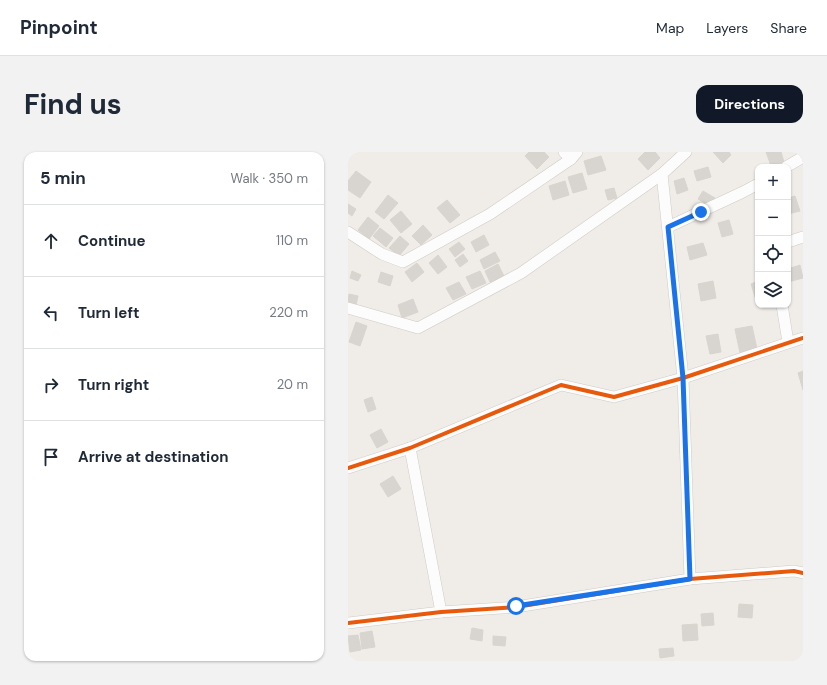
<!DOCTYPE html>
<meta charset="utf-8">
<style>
body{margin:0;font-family:"DM Sans",sans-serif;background:#f2f2f3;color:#1f2937}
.controls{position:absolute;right:12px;top:12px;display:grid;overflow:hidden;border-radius:8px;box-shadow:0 1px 3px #0004}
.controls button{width:36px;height:36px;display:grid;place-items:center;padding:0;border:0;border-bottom:1px solid #e0e1e3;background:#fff;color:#1f2937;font:20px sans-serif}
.stop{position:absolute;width:12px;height:12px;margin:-9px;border:3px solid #1a73e8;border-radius:50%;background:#fff}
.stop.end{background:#1a73e8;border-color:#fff;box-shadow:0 1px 4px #0008}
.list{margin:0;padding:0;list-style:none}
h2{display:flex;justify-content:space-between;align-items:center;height:52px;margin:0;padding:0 16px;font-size:17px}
h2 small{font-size:13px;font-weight:400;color:#747a83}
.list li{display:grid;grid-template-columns:26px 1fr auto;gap:12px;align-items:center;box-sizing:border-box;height:72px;padding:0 16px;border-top:1px solid #e0e1e3}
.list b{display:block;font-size:15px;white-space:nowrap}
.list em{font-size:13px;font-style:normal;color:#747a83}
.icon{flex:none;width:22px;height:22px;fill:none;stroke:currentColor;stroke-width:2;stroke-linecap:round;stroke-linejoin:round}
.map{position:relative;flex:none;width:455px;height:509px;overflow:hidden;border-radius:12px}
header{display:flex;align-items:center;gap:24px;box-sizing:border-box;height:56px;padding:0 20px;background:#fff;border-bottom:1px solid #e0e1e3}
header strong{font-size:19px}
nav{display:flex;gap:22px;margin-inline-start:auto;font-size:14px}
.intro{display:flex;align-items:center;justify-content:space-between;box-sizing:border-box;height:96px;padding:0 24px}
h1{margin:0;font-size:28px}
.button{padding:10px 18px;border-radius:12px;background:#111827;color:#fff;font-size:14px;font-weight:700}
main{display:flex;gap:24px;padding:0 24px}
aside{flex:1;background:#fff;border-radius:12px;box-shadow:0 1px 3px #0004}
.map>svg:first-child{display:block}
.building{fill:#d8d4cf;stroke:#d8d4ce}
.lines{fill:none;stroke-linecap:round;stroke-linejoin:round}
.minor-casing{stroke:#cecbc6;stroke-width:12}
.minor{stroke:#fdfcfc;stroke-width:11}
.cycleway-casing{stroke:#fff;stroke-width:6}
.cycleway{stroke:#e8590c;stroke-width:4}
.route{stroke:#1a73e8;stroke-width:5}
</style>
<header>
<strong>Pinpoint</strong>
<nav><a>Map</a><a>Layers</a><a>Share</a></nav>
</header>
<div class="intro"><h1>Find us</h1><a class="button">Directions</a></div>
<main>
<aside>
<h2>5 min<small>Walk · 350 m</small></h2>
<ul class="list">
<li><svg class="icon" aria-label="ahead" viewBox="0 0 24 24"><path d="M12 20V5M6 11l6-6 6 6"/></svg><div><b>Continue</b></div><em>110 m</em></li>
<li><svg class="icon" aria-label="left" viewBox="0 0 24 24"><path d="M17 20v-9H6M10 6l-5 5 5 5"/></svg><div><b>Turn left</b></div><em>220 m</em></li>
<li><svg class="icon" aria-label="right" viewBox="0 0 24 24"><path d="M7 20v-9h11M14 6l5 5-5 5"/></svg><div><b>Turn right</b></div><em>20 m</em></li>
<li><svg class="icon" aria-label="arrive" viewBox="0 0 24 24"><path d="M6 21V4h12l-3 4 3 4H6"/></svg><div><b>Arrive at destination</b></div></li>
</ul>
</aside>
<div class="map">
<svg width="455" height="509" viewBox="0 0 455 509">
<rect width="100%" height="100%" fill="#f0ede8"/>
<!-- building -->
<g class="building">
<polygon points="181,0 196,0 201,5 189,17 177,4"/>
<polygon points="297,0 307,0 312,6 300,18 290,7"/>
<polygon points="365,0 381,0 383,3 375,11"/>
<polygon points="418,0 433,0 436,10 423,14"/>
<polygon points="253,4 258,18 240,23 236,9"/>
<polygon points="360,15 363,25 349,29 346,19"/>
<polygon points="8,19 23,30 12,46 0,38 0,29"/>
<polygon points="234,21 239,37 225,41 220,25"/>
<polygon points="336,26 340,38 329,42 326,29"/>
<polygon points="217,29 221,43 205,48 201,34"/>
<polygon points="266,36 269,46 260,48 257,38"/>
<polygon points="355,39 367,46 362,54 350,47"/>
<polygon points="40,43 50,51 36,67 27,60"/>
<polygon points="447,44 452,59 440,62 440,46"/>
<polygon points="99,48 112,63 102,71 89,56"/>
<polygon points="0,52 8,57 4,64 0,61"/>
<polygon points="53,59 64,72 53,81 42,68"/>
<polygon points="20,65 31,74 21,87 10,78"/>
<polygon points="381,68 385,82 374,85 370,71"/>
<polygon points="75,73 84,83 73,93 64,84"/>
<polygon points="32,76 45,86 38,95 25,84"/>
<polygon points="136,83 141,93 128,100 123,90"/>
<polygon points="52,84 61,92 51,104 41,96"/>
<polygon points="111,90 117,97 107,105 101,97"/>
<polygon points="355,91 359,103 342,108 339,95"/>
<polygon points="147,100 152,109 136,117 132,108"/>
<polygon points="115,102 120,109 112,115 107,108"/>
<polygon points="90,103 99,115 90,122 81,111"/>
<polygon points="69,111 76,120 64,130 57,120"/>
<polygon points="150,112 156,124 142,130 137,119"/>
<polygon points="452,113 455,126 440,130 440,117"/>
<polygon points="4,119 13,123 10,129 2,126"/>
<polygon points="132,119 138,131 124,137 118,125"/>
<polygon points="33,120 45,124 42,134 30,130"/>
<polygon points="365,129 368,146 353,149 350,132"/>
<polygon points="410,129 410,144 407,145 403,132"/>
<polygon points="111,130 118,142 105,148 98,136"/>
<polygon points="1,142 10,144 8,153 0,151"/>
<polygon points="65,147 70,160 54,166 50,153"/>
<polygon points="8,170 19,174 12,194 1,190"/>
<polygon points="404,174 409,197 392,201 387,177"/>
<polygon points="370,182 373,200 362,202 358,184"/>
<polygon points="455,219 455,238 450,221"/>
<polygon points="24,245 28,257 20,260 16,248"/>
<polygon points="33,277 40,290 29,296 22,283"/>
<polygon points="45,324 53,337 40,345 32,332"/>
<polygon points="391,452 405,453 404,466 390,465"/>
<polygon points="365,461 366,473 354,474 353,462"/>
<polygon points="349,472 350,488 335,489 334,473"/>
<polygon points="124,476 135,478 134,489 122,487"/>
<polygon points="24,479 27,495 14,497 12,481"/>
<polygon points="10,483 13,498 2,500 0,484"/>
<polygon points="145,484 158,485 157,494 145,493"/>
<polygon points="325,496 326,504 312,506 311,497"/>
</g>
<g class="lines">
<defs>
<g id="minor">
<polyline points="216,0 223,7"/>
<polyline points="438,15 455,5"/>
<polyline points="314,22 335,226 342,427"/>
<polyline points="320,75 395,40 410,32"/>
<polyline points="0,80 34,102 55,110 142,62 223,7 229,0"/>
<polyline points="440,90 455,85"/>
<polyline points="434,153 440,190"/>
<polyline points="0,156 70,176 173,121 314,22 338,0"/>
<polyline points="62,296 93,460"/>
<polyline points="0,316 62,296 213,233 266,245 335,226 455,186"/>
<polyline points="0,471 93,460 168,455 342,427 446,419 455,421"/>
</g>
</defs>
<!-- minor casing -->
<use href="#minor" class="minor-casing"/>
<!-- minor -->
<use href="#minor" class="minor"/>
<defs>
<g id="cycleway">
<polyline points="0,316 62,296 213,233 266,245 335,226 455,186"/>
<polyline points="0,471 93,460 168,455 342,427 446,419 455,421"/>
</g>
</defs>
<!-- cycleway casing -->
<use href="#cycleway" class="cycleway-casing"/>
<!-- cycleway -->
<use href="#cycleway" class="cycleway"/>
</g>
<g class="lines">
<!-- route -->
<polyline class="route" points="168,454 342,427 335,226 320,75 353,60"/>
</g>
</svg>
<div class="controls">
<button>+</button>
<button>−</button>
<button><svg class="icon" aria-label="locate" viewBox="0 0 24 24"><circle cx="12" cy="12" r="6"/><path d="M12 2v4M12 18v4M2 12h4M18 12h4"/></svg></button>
<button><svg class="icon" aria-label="layers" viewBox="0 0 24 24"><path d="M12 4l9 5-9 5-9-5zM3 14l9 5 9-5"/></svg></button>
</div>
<div class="stop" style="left:168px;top:454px"></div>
<div class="stop end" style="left:353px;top:60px"></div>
</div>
</main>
